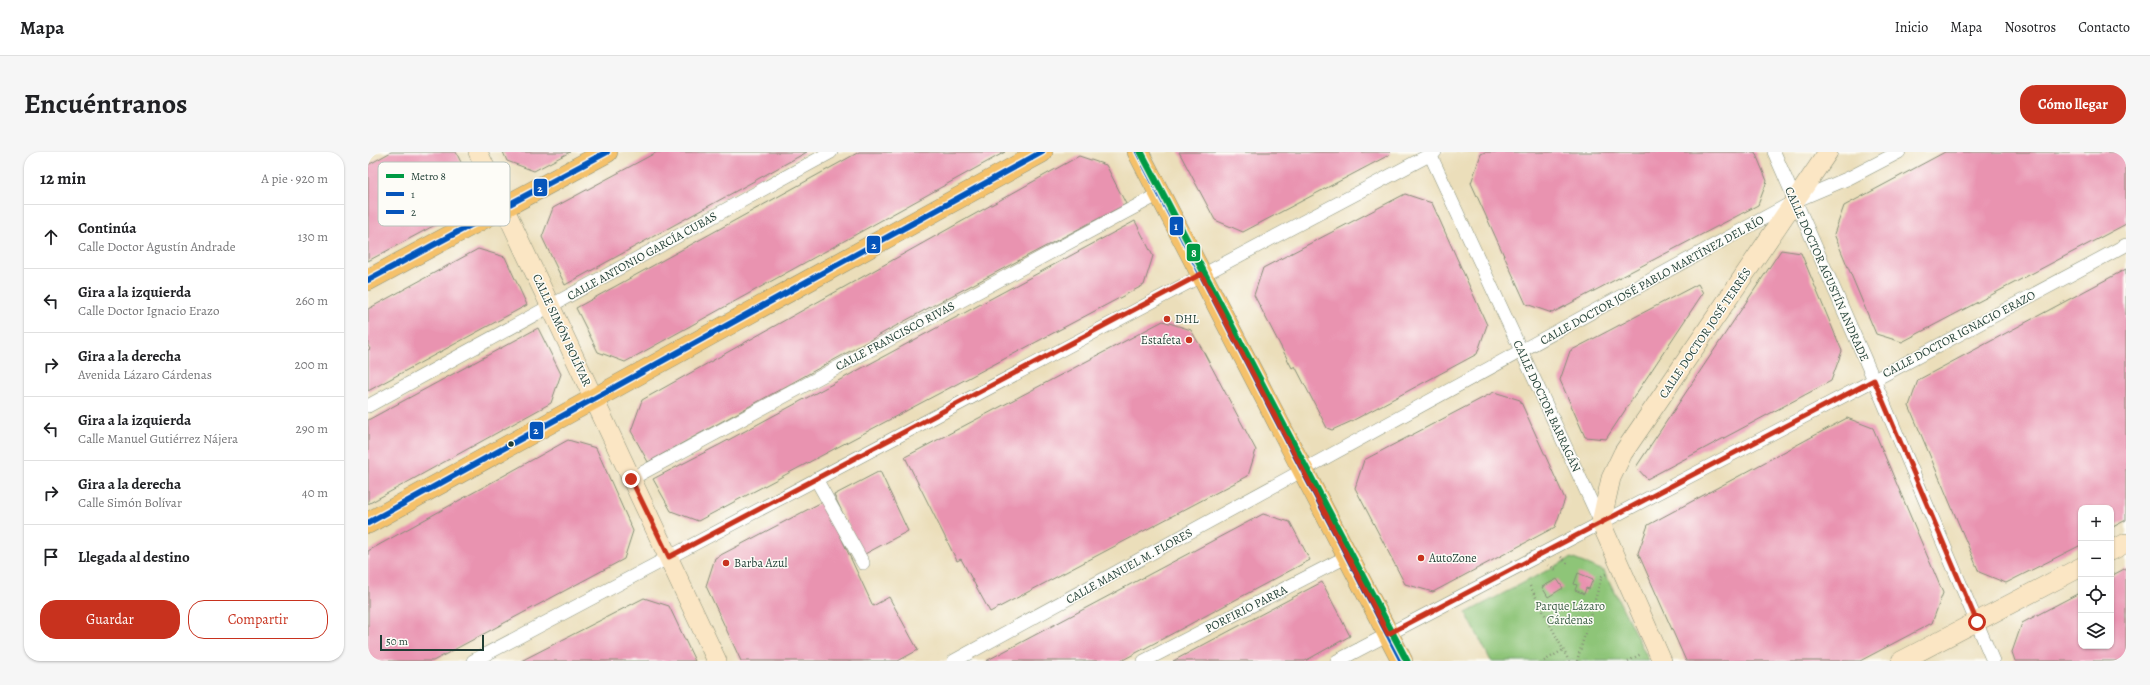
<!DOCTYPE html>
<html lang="es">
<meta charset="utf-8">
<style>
body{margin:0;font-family:Alegreya,serif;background:#f6f6f6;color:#202124}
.controls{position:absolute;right:12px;bottom:12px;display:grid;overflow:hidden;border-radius:8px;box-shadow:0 1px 3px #0004}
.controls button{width:36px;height:36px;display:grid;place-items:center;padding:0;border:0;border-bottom:1px solid #e0e0e0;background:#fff;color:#202124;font:20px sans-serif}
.scale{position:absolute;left:12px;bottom:10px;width:104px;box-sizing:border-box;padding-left:4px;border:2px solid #1f3d34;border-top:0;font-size:11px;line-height:14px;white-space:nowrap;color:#1f3d34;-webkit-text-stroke:3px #fdfcf7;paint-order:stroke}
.stop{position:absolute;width:12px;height:12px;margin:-9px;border:3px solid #c8321e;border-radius:50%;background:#fff}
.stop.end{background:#c8321e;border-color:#fff;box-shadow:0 1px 4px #0008}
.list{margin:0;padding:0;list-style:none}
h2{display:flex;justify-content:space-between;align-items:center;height:52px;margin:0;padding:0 16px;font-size:17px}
h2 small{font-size:13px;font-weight:400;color:#757577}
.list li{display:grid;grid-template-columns:26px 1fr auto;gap:12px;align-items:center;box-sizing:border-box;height:64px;padding:0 16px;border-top:1px solid #e0e0e0}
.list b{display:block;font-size:15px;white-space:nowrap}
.list p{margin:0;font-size:13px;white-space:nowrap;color:#757577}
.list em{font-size:13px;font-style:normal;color:#757577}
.actions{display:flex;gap:8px;padding:12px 16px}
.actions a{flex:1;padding:9px 0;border:1px solid #c8321e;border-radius:16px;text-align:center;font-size:14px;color:#c8321e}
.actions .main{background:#c8321e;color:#fff}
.icon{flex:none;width:22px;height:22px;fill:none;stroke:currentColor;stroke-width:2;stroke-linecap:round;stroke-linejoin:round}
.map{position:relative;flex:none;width:1758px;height:509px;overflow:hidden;border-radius:16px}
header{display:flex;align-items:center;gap:24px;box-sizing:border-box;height:56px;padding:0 20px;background:#fff;border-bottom:1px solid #e0e0e0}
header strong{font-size:19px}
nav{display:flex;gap:22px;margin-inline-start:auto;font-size:14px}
.intro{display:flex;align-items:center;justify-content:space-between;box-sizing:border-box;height:96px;padding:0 24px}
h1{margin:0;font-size:28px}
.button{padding:10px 18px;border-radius:16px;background:#c8321e;color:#fff;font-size:14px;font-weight:700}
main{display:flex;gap:24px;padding:0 24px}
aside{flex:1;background:#fff;border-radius:16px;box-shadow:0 1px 3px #0004}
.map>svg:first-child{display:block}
.green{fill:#8ec578;stroke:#568156}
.building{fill:#e993b0}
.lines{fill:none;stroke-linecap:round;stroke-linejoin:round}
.street-casing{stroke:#858e77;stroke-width:14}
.secondary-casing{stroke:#858e77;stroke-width:20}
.primary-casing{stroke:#858e77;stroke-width:22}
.path{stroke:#858e77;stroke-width:2.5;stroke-dasharray:1 3;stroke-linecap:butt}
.street{stroke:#fff;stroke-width:13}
.secondary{stroke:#fbe6c4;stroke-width:19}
.primary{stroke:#f5c16b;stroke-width:21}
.bus-1-casing{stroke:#fdfcf7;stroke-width:9}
.bus-2-casing{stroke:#fdfcf7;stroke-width:9}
.bus-1{stroke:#0554ba;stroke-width:6}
.bus-2{stroke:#0554ba;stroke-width:6}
.metro-1-casing{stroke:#fdfcf7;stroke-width:10}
.metro-1{stroke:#009a44;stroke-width:7}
.route{stroke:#c8321e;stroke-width:5}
.poi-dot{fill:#c8321e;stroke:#fdfcf7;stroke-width:1.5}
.bus-dot{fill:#1f3d34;stroke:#fdfcf7;stroke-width:1.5}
.labels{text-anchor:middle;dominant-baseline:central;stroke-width:3;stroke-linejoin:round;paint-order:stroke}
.street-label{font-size:12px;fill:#1f3d34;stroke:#fdfcf7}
.poi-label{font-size:12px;fill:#1f3d34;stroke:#fdfcf7;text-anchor:start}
.park-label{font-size:12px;fill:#3b5f45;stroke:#fdfcf7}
.key{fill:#fdfcf7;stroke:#bac3bc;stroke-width:1}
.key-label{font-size:11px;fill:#1f3d34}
.line-badge{stroke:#fdfcf7;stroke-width:1.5}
.badge-label{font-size:11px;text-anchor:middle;font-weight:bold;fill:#fff}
</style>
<header>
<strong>Mapa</strong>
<nav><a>Inicio</a><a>Mapa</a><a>Nosotros</a><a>Contacto</a></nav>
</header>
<div class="intro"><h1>Encuéntranos</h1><a class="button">Cómo llegar</a></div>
<main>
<aside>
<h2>12 min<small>A pie · 920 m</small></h2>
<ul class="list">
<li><svg class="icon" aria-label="ahead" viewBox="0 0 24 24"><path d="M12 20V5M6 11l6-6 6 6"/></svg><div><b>Continúa</b><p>Calle Doctor Agustín Andrade</p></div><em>130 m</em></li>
<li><svg class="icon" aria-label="left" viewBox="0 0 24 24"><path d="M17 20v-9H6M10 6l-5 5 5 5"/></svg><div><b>Gira a la izquierda</b><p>Calle Doctor Ignacio Erazo</p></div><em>260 m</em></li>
<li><svg class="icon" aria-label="right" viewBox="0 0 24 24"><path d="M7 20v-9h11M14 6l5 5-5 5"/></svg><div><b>Gira a la derecha</b><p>Avenida Lázaro Cárdenas</p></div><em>200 m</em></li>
<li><svg class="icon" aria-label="left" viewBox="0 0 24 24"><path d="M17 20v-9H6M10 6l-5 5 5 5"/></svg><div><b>Gira a la izquierda</b><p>Calle Manuel Gutiérrez Nájera</p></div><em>290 m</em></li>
<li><svg class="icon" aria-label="right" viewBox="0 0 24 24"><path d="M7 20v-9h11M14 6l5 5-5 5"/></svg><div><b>Gira a la derecha</b><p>Calle Simón Bolívar</p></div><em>40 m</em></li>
<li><svg class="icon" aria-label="arrive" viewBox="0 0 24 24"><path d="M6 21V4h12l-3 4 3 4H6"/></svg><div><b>Llegada al destino</b></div></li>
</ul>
<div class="actions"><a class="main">Guardar</a><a>Compartir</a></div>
</aside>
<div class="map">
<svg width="1758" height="509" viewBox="0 0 1758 509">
<rect width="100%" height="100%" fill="#fdfcf7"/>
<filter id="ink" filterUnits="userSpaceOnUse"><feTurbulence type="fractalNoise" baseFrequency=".025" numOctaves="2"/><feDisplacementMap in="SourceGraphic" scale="8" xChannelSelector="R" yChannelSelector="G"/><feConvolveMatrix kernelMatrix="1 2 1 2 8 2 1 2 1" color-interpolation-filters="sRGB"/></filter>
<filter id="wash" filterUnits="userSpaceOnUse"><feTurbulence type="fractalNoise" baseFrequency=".012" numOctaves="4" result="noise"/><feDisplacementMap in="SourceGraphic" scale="16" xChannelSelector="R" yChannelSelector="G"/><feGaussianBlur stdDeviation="0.9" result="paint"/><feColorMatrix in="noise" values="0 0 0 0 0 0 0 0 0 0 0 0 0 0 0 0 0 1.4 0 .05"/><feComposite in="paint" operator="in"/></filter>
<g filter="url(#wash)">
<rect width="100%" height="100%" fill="#ebdeba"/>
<!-- green -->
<polygon class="green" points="1203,406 1236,419 1281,509 1123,509 1098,461"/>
<g id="blocks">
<!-- building -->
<g class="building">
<polygon points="23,0 88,0 103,31 93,59 0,109 0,13"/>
<polygon points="135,0 202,0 166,19 139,9"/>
<polygon points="289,0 439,0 197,133 174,85 185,56"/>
<polygon points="491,0 637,0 257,210 230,200 208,156"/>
<polygon points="811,0 1022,0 1021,3 875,80 847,68"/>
<polygon points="1117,0 1387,0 1399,29 1390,53 1184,161 1158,152 1103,31 1113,2"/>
<polygon points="1577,0 1758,0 1758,72 1534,190 1508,182 1466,82 1476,54"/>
<polygon points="711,4 738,13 758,52 566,153 280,310 263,279 274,248"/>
<polygon points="1037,42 1064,51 1119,173 1109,202 984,269 964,278 959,276 927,214 924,216 886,143 895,116"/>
<polygon points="767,69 785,104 776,133 330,369 303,359 285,327 353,292"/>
<polygon points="110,97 137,105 159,153 0,239 0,198 2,197 0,194 0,157"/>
<polygon points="1413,98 1433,101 1474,199 1463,229 1279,327 1268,315"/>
<polygon points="1758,117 1758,368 1743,376 1743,356 1713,356 1713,393 1638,431 1611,420 1541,254 1550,228"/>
<polygon points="1330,132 1335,141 1238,287 1217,285 1192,228 1202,199"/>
<polygon points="795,169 823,178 834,197 888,298 880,324 622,460 593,407 589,409 537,305"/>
<polygon points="170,176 193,222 183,251 0,352 0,268"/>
<polygon points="1126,240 1152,248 1197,347 1187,375 1065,440 1037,432 987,336 996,308"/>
<polygon points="1479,266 1505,276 1575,441 1564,471 1492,509 1318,509 1270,401 1280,373"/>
<polygon points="200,288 228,296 265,379 256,407 65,509 0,509 0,399"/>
<polygon points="512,319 540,379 495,403 466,343"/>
<polygon points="456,349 505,454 521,445 550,498 530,509 373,509 338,434 347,406"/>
<polygon points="895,362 922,370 942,408 753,509 618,509"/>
<polygon points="1758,416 1758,509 1647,509 1644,500 1654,471 1713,440 1713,494 1743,494 1743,424"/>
<polygon points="1210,421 1225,427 1221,437 1218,436 1216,442 1207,438 1209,433 1206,432"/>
<polygon points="1189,427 1195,436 1180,445 1174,435"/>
<polygon points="954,430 982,484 937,509 805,509"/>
<polygon points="276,446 301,454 327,509 153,509"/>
</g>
</g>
</g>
<g filter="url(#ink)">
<use href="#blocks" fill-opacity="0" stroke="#858e77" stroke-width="1"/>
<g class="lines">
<defs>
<g id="street">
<polyline points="1061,0 1233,371"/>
<polyline points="1406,0 1506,228 1625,509"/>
<polyline points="0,254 463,0"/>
<polyline points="263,327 791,42"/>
<polyline points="448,327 495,411"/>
<polyline points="105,509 1067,0"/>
<polyline points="586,509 1427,49 1481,26 1531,0"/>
<polyline points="776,509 980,404"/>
<polyline points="969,509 1506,228 1758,93"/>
</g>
<g id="secondary">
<polyline points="110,0 349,509"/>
<polyline points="1743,399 1758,391"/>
<polyline points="1294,509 1233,371 1243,326 1255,301 1460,0"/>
<polyline points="1533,509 1713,415"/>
</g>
<g id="primary">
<polyline points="770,0 1034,509"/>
<polyline points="0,128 239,0"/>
<polyline points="0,371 674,0"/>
</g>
</defs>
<!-- street casing -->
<use href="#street" class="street-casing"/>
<!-- secondary casing -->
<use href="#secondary" class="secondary-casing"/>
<!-- primary casing -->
<use href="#primary" class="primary-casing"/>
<!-- path -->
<g class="path">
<polyline points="1193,405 1201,413"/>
<polyline points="1180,413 1190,419"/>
<polyline points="1162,434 1201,509"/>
<polyline points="1176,509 1195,498"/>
<polyline points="1209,509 1234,424 1238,422"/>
<polyline points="1260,509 1273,502"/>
</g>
<!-- street -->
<use href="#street" class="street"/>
<!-- secondary -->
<use href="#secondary" class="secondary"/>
<!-- primary -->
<use href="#primary" class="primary"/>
<defs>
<polyline id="bus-1" points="770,0 1034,509"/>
<g id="bus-2">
<polyline points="0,128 239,0"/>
<polyline points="0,371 674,0"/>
</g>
</defs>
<!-- bus-1 casing -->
<use href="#bus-1" class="bus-1-casing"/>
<!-- bus-2 casing -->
<use href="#bus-2" class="bus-2-casing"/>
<!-- bus-1 -->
<use href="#bus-1" class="bus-1"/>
<!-- bus-2 -->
<use href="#bus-2" class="bus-2"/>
<defs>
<polyline id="metro-1" points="773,0 1039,509"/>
</defs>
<!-- metro-1 casing -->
<use href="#metro-1" class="metro-1-casing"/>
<!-- metro-1 -->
<use href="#metro-1" class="metro-1"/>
</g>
</g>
<g class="lines" filter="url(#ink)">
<!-- route -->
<polyline class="route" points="263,327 301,405 833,122 1020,482 1506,228 1609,470"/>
</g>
<!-- markers -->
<g class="poi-dot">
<circle cx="799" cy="167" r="4"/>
<circle cx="821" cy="188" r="4"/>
<circle cx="1053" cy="406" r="4"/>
<circle cx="358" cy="411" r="4"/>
</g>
<circle class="bus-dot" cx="143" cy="292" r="3.5"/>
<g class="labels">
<!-- street labels -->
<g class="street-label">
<text transform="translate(274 104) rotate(-29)">CALLE ANTONIO GARCÍA CUBAS</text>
<text transform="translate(1459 122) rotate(66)">CALLE DOCTOR AGUSTÍN ANDRADE</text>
<text transform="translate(1284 128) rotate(-29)">CALLE DOCTOR JOSÉ PABLO MARTÍNEZ DEL RÍO</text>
<text transform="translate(194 178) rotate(65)">CALLE SIMÓN BOLÍVAR</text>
<text transform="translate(1337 181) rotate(-56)">CALLE DOCTOR JOSÉ TERRÉS</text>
<text transform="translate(1591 182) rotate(-28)">CALLE DOCTOR IGNACIO ERAZO</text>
<text transform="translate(527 184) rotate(-28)">CALLE FRANCISCO RIVAS</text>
<text transform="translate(1179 254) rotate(65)">CALLE DOCTOR BARRAGÁN</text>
<text transform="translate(761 414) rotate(-29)">CALLE MANUEL M. FLORES</text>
<text transform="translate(878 457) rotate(-27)">PORFIRIO PARRA</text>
</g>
<!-- poi labels -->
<g class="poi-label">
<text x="807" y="167">DHL</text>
<text x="813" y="188" text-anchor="end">Estafeta</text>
<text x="1061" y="406">AutoZone</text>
<text x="366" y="411">Barba Azul</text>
</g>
<!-- park labels -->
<g class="park-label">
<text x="1202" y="454">Parque Lázaro<tspan x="1202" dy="14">Cárdenas</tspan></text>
</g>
</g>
<!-- legend -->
<rect x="10" y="10" width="132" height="64" rx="6" class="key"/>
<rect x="18" y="22" width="18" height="4" fill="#009a44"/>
<rect x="18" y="40" width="18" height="4" fill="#0554ba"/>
<rect x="18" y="58" width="18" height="4" fill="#0554ba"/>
<g class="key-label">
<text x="43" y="28">Metro 8</text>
<text x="43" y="46">1</text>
<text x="43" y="64">2</text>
</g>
<g class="line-badge">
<rect x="165" y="26" width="15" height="19" rx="4" fill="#0554ba"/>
<rect x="801" y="64" width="15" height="20" rx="4" fill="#0554ba"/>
<rect x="498" y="83" width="15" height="19" rx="4" fill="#0554ba"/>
<rect x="818" y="91" width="15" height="19" rx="4" fill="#009a44"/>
<rect x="161" y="269" width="15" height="19" rx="4" fill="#0554ba"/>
</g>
<g class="badge-label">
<text x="172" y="40">2</text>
<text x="808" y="78">1</text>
<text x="506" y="97">2</text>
<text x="826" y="105">8</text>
<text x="168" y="282">2</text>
</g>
</svg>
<div class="controls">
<button>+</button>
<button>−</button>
<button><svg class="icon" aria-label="locate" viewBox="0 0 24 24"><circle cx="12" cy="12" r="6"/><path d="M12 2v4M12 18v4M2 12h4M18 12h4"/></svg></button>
<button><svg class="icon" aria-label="layers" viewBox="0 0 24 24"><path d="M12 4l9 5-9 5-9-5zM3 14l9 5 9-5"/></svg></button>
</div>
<div class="scale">50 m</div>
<div class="stop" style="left:1609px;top:470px"></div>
<div class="stop end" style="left:263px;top:327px"></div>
</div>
</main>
